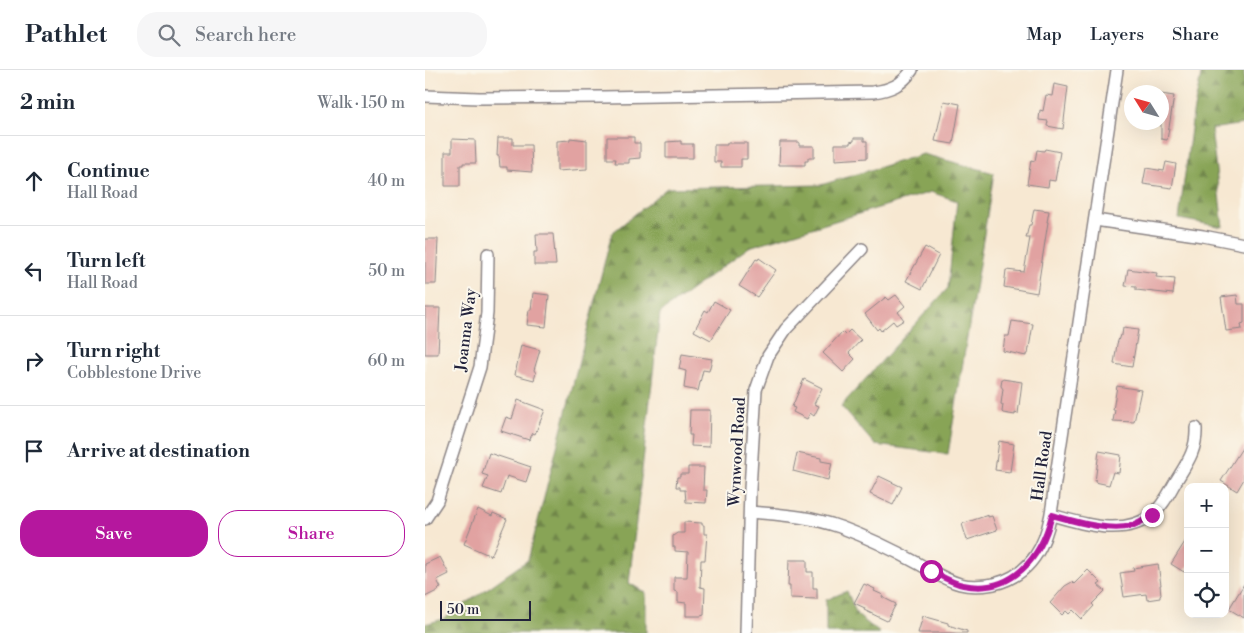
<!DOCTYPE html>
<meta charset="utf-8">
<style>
body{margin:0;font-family:"Libre Bodoni",serif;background:#f6f6f7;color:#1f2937}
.controls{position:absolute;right:15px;bottom:15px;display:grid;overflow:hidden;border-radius:10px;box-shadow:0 5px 20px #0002}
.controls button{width:45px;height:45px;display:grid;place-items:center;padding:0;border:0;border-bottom:1px solid #e0e1e3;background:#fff;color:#1f2937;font:25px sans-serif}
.compass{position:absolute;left:699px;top:15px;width:45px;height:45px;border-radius:50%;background:#fff;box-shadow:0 5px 20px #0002;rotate:307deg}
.scale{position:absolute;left:15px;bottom:12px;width:91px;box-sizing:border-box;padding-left:5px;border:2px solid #22223b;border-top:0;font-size:14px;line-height:18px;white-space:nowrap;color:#22223b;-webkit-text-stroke:4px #fbf7ec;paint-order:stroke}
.stop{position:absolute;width:15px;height:15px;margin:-11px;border:4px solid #b5179e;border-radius:50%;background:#fff}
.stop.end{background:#b5179e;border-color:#fff;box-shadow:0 1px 5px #0008}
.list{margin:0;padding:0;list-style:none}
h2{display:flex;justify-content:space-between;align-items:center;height:65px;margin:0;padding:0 20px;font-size:21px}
h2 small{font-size:16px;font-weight:400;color:#747a83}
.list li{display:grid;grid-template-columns:32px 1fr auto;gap:15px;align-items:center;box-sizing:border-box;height:90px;padding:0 20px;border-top:1px solid #e0e1e3}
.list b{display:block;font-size:19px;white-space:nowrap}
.list p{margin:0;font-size:16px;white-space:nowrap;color:#747a83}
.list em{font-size:16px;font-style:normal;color:#747a83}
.actions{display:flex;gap:10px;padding:15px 20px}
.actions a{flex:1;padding:11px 0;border:1px solid #b5179e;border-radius:20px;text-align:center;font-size:18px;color:#b5179e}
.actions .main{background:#b5179e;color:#fff}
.icon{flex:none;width:28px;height:28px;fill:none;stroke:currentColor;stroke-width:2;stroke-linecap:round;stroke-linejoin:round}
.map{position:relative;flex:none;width:819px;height:563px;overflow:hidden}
header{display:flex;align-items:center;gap:30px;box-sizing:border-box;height:70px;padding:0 25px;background:#fff;border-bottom:1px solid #e0e1e3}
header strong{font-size:24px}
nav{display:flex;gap:28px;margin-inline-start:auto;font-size:18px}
.search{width:350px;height:45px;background:#f6f6f7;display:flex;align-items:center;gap:12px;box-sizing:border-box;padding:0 18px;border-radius:20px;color:#747a83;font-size:19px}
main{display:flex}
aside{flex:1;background:#fff}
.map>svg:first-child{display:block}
.forest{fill:url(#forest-firs);stroke:#556349}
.building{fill:#e1a2a1}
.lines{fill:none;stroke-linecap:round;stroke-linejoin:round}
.minor-casing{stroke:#8c8586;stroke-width:14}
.minor{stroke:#fff;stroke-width:11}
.route{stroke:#b5179e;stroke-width:6}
.labels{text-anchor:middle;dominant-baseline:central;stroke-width:4;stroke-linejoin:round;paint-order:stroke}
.street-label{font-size:16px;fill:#22223b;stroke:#fbf7ec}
</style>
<header>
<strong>Pathlet</strong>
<div class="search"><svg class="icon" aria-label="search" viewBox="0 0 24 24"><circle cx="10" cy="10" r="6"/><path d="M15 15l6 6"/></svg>Search here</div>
<nav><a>Map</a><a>Layers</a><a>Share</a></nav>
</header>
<main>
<aside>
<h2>2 min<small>Walk · 150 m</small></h2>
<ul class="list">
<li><svg class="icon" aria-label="ahead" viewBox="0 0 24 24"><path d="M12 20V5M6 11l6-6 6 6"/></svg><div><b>Continue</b><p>Hall Road</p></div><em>40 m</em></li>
<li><svg class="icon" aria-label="left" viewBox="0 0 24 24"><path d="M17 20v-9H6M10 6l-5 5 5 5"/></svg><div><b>Turn left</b><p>Hall Road</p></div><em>50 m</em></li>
<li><svg class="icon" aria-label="right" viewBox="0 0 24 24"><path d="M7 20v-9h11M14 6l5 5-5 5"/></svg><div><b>Turn right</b><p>Cobblestone Drive</p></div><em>60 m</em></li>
<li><svg class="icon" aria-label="arrive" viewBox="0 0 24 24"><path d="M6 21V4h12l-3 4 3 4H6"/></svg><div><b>Arrive at destination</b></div></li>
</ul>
<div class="actions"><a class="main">Save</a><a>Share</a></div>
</aside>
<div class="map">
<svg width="819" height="563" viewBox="0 0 819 563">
<defs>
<pattern id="forest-firs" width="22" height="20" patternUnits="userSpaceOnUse" patternTransform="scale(1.25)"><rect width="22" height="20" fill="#88a457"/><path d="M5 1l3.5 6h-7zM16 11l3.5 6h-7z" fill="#6f8549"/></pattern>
</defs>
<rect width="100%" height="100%" fill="#fbf7ec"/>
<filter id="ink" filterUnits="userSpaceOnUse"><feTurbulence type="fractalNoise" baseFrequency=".02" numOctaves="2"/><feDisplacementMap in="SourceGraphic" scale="10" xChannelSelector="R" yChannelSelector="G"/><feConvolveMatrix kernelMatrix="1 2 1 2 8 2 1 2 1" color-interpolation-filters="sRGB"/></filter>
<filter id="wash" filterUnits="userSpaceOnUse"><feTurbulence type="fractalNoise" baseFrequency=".0096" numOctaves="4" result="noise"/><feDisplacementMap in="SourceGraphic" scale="20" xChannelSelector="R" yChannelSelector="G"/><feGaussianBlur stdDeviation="1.12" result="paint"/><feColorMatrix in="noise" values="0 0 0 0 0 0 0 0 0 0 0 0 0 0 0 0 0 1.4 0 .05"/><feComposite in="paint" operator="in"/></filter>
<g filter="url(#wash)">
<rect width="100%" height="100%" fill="#f7e8d2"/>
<!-- forest -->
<g class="forest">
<polygon points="777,0 819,0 819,54 786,59 798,157 754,149 768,44"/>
<polygon points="498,84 569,103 523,384 450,375 416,336 523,218 532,131 506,122 324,177 235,243 204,513 221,523 221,563 0,563 0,554 19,549 103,490 187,163 242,118 396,115"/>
<polygon points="422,521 432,545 455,563 401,563 401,530"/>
</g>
<g id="blocks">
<!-- building -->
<g class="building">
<polygon points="629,14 643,17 638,59 622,56 623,51 614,50 615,40 618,41 621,25 627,26"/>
<polygon points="736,24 749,26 742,70 736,69"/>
<polygon points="519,31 535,34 528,74 510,71"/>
<polygon points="182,67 209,67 209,73 215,73 215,88 204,89 204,93 190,93 191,89 182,89"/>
<polygon points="73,68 88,68 88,75 106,75 107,102 82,100 82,97 75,97 74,86 72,86"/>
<polygon points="145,68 162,70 162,99 132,101 132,71 145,70"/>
<polygon points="429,68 439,68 439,71 442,71 442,88 410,90 410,74 425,74 425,72 429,71"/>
<polygon points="27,69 50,70 51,93 38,93 38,95 35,95 35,116 20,116 20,82 27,82"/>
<polygon points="256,71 256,74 268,74 268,88 241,88 241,72"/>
<polygon points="355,72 374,72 374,76 389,76 389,88 383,88 383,91 380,91 380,95 354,95"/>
<polygon points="302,73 322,73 322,89 316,89 316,97 296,97 296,92 289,92 289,75 302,75"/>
<polygon points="620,79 635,82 630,111 624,110 623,117 602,114 606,90 610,91 612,80 619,81"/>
<polygon points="741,92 751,94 747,118 718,114 721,98 739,101"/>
<polygon points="609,139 624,141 622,152 623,152 612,223 579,217 581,200 599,202 605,168 601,168 604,155 606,155"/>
<polygon points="111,164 128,164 131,195 109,195 109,182 112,182"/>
<polygon points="0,169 13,169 11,214 0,214"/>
<polygon points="500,177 514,185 497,219 481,211"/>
<polygon points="334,188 351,200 332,227 314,216 331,189 333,190"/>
<polygon points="703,199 732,203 731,207 750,209 748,224 711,220 711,217 700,216"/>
<polygon points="108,223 124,225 121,257 102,255 104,240 106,240"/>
<polygon points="471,225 480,236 473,242 479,250 471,255 468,251 456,261 454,258 452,260 440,244 461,227 464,230"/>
<polygon points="812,225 813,234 819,234 819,253 816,254 817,259 801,261 796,227"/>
<polygon points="289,231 305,240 286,270 269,261 280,240 283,242"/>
<polygon points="0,238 15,238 13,284 0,284"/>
<polygon points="587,251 608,254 603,284 601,284 601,286 578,281 580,266 584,266"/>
<polygon points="698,258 713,260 707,297 689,294 692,274 695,265 697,265"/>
<polygon points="425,260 436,270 424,283 430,289 418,302 398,283 417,262 420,265"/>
<polygon points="96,275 115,280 109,300 111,303 109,310 90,305"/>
<polygon points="257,284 287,289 284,301 278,300 273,321 259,318 261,301 254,299"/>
<polygon points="379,309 397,318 389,334 394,336 389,346 385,343 382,349 368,342 370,338 367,337"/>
<polygon points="577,309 597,312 593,344 590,343 590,345 578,343 577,342 578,335 576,334 578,319 576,316"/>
<polygon points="692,316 716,320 709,352 688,351 690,340 688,340"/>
<polygon points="93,330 120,340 110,364 108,363 104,370 76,361 81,347 87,349"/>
<polygon points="265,340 285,340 284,377 266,376 267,365 264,365"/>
<polygon points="574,371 589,374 585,402 570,400"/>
<polygon points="819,375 819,409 812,421 796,411"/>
<polygon points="674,381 696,385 694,403 688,402 684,415 670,412"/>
<polygon points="64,383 106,397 101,412 82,406 76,424 58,418 63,406 57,404"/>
<polygon points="372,383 396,388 396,391 407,393 403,410 368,401"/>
<polygon points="263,397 279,397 278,420 282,420 281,433 261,432 260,420 255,420 255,417 251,417 252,407 255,407 255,404 263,404"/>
<polygon points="454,406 477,417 468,435 445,424"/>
<polygon points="53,439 67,446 68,443 82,449 66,486 39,474"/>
<polygon points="563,445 563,447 567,446 572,460 542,470 537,454"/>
<polygon points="259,452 277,453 277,455 279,455 279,464 282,464 280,490 276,490 275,517 280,518 279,545 276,546 261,546 261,533 253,532 253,522 249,521 249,507 262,507 263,482 250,481 250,477 248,477 248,466 252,463 259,463"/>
<polygon points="763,467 763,496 759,502 746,494"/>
<polygon points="15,487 24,504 12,510 16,518 13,519 14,520 0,527 0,494"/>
<polygon points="364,490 382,490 382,502 388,502 388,518 392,518 392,529 365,528 365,516 363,516"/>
<polygon points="733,494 736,515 735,515 736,525 735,526 735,528 722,530 721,524 699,527 695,503 709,501 708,498"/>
<polygon points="663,500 676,513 673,515 680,521 667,534 669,536 657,549 648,540 644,544 641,541 637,545 625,533 640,516 647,512 649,514"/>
<polygon points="439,514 450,519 449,521 458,525 457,527 471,534 462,551 439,540 440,538 429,533"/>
<polygon points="819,514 819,548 804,539"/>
<polygon points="498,546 523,553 523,555 542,561 542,563 493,563"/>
</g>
</g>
</g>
<g filter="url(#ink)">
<use href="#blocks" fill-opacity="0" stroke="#8c8586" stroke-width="1"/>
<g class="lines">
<defs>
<g id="minor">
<path d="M0,26l54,2 123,-1 271,-5c17,-2 29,-7 39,-22"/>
<polyline points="670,150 778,166 819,174"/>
<path d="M325,442c33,3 58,4 90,15 27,10 54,23 79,37 13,7 26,16 41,20 11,3 23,2 34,0 46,-11 57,-54 60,-95l63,-419"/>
<path d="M627,445c30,9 72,22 100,0 11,-9 17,-22 24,-34 11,-18 21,-31 20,-53"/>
<polyline points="0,449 12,431 55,297 62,243 63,184"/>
<polyline points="321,563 325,419 331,320 343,286 361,259 437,179"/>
</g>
</defs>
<!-- minor casing -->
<use href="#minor" class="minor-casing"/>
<!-- minor -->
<use href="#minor" class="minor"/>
</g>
</g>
<g class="lines" filter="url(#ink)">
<!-- route -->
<path class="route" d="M506,501c10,5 21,12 32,14 49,10 78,-27 89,-70 22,6 57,17 79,11 8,-2 14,-7 21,-11"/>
</g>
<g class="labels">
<!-- street labels -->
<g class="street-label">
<text transform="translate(41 260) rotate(-83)">Joanna Way</text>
<text transform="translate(312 382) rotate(-87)">Wynwood Road</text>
<text transform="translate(617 396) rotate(-82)">Hall Road</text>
</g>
</g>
</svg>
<div class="controls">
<button>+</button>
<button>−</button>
<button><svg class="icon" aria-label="locate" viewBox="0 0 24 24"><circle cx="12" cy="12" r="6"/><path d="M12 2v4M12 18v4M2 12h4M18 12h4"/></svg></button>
</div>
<svg class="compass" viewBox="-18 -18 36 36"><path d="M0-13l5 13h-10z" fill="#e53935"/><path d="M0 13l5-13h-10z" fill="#747a83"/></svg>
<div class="scale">50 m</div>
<div class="stop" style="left:506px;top:501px"></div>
<div class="stop end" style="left:727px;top:445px"></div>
</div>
</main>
